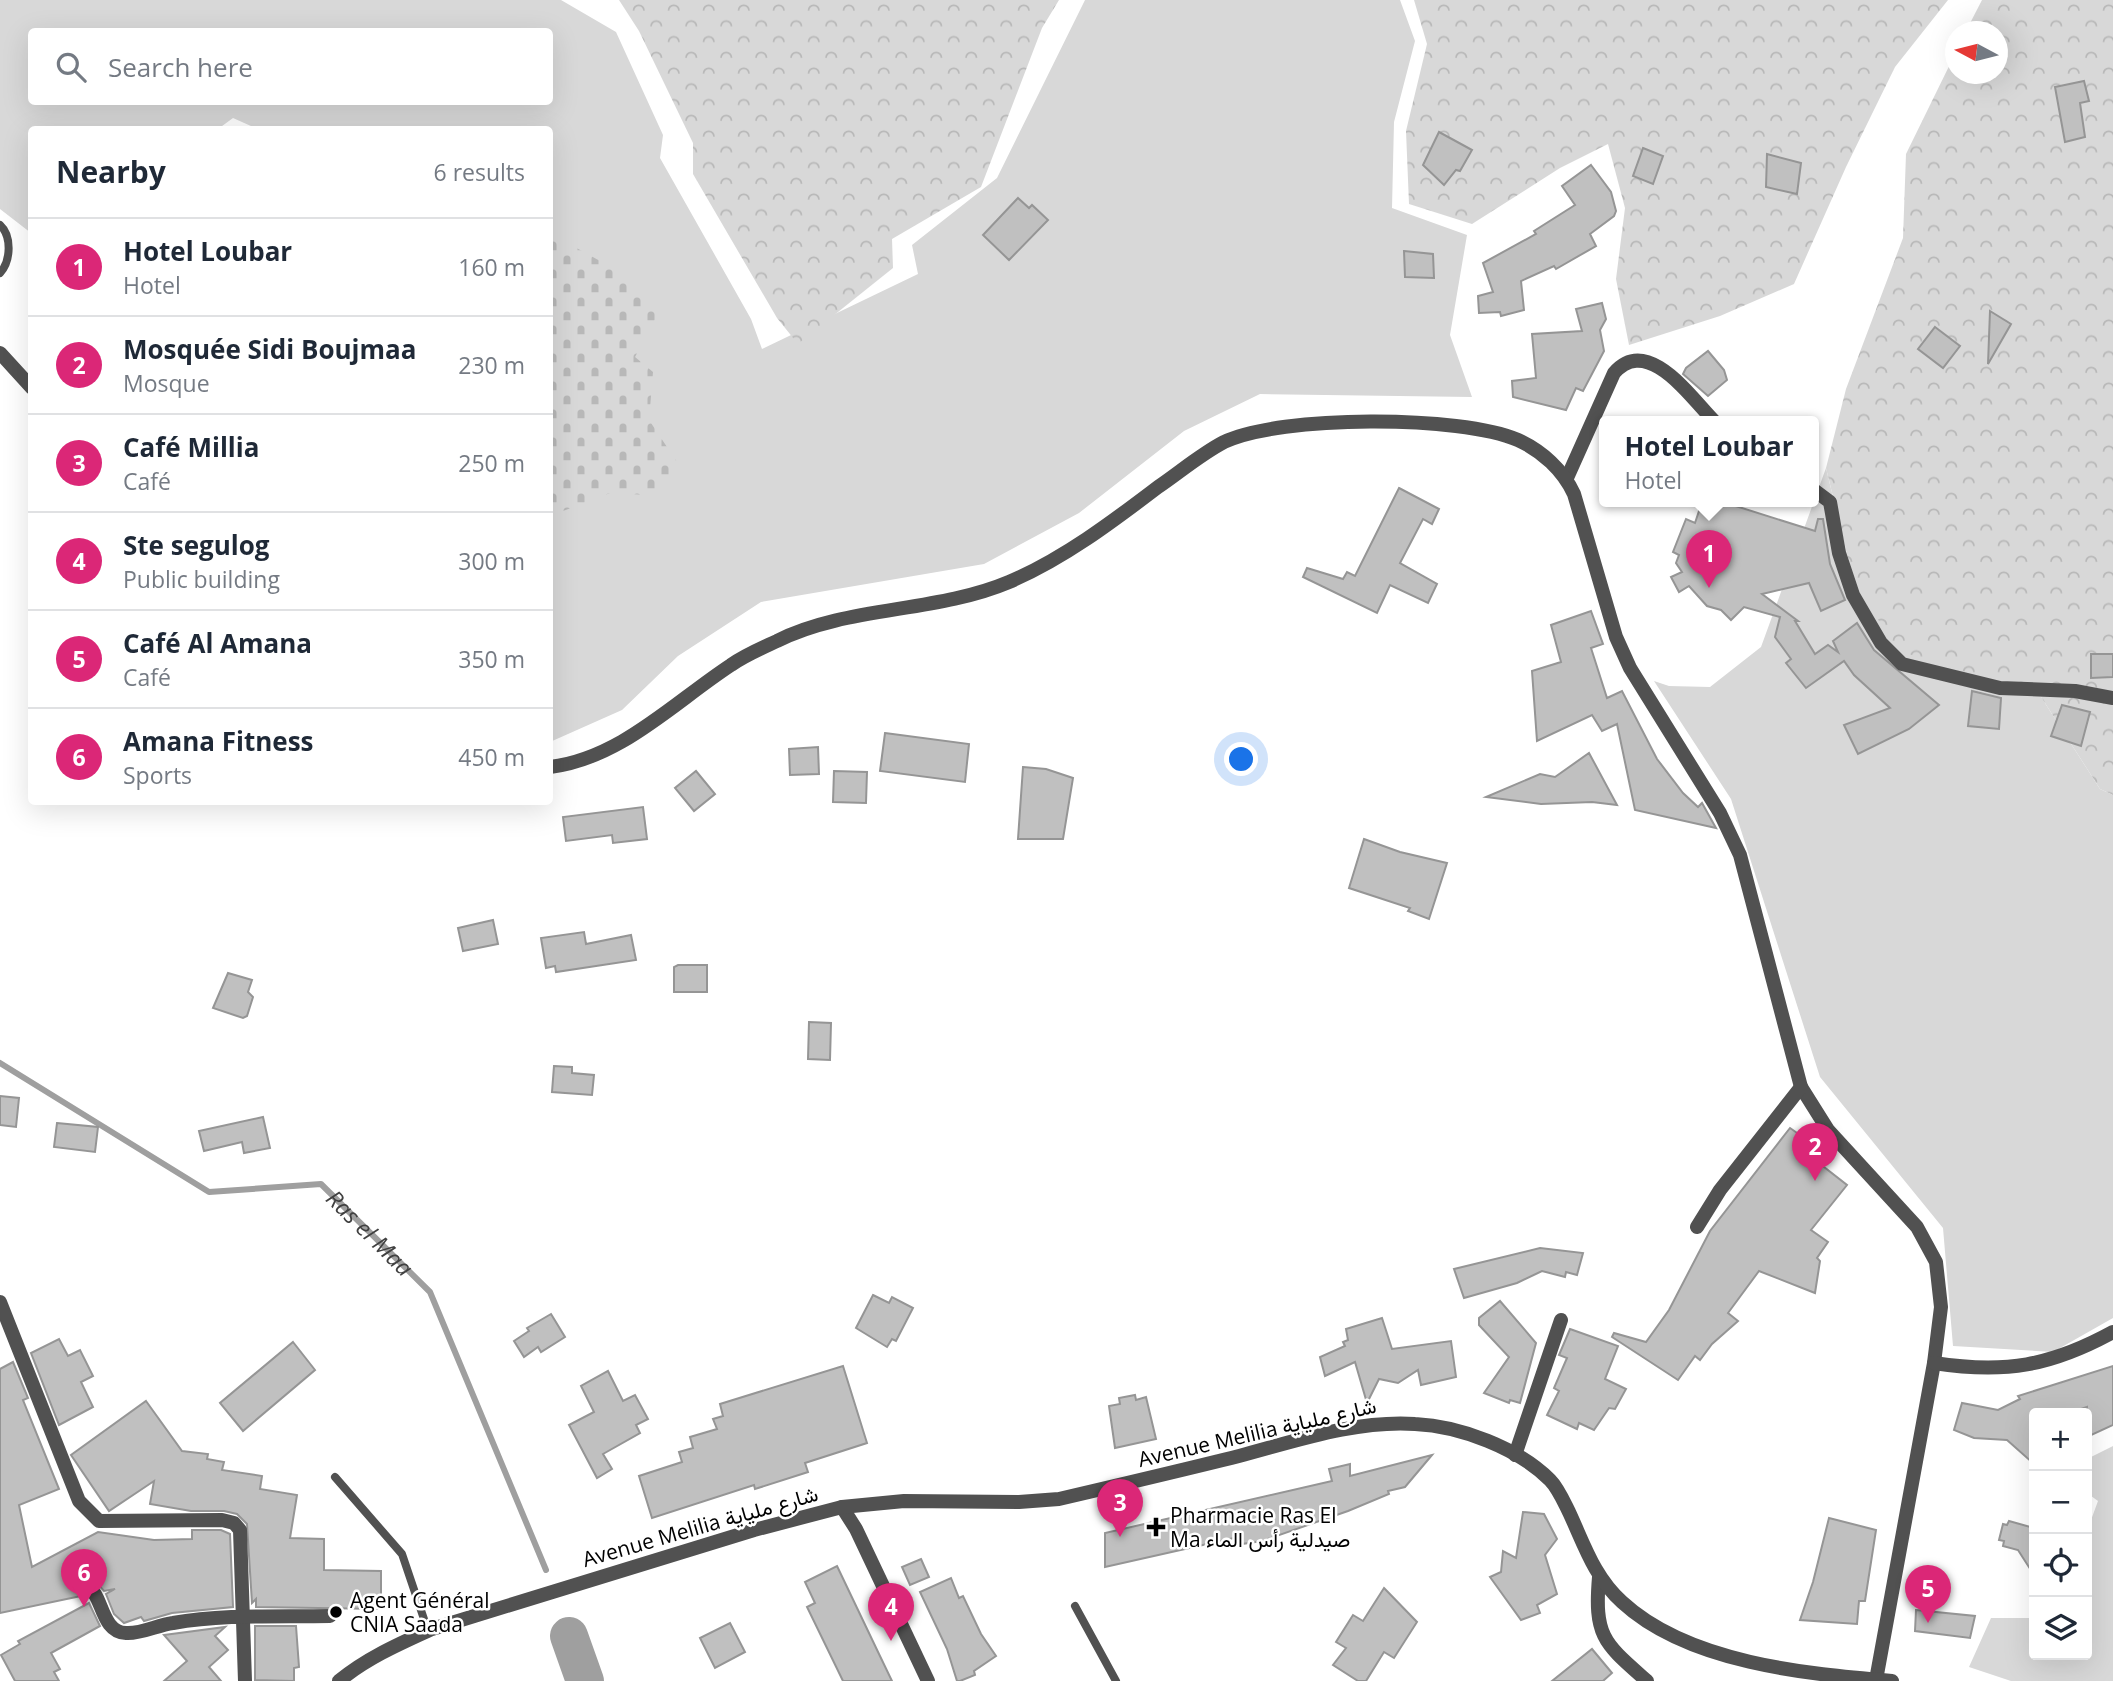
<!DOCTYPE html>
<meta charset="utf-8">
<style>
body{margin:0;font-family:"Open Sans",Vazirmatn,sans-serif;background:#f2f2f3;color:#1f2937}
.controls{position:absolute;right:21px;bottom:21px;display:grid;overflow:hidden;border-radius:7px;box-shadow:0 7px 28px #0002}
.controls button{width:63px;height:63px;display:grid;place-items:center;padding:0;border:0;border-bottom:2px solid #e0e1e3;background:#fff;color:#1f2937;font:35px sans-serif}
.compass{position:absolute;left:1945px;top:21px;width:63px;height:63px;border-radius:50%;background:#fff;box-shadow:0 7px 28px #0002;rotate:277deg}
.you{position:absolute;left:1242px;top:760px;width:24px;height:24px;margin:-18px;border:5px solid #fff;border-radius:50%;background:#1a73e8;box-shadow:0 0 0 10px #1a73e833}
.badge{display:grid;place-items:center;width:46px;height:46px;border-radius:50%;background:#db2777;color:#fff;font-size:23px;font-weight:700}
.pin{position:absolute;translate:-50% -58px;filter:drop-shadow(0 2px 4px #0008)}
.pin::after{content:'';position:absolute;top:37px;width:24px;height:21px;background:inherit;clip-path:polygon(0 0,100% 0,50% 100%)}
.popup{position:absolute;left:1599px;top:416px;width:220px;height:91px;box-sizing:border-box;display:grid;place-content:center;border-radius:7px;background:#fff;filter:drop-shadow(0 2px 5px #0005);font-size:23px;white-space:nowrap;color:#747a83}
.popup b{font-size:26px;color:#1f2937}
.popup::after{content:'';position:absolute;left:50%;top:100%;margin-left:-14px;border:14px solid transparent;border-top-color:#fff}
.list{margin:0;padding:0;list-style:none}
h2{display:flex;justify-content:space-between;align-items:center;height:91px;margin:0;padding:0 28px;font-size:30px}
h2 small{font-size:23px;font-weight:400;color:#747a83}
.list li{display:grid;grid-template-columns:46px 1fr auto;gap:21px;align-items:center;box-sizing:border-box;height:98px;padding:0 28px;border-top:2px solid #e0e1e3}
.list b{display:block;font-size:26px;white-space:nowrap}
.list p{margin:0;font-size:23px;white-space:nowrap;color:#747a83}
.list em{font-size:23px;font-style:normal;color:#747a83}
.icon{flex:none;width:38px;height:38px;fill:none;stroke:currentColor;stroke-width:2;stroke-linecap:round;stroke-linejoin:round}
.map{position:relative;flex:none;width:2113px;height:1681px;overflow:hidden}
.search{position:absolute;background:#fff;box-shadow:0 7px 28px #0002;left:28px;top:28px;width:525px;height:77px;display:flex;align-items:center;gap:18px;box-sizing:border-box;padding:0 24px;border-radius:7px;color:#747a83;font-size:26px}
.panel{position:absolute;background:#fff;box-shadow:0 7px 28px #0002;left:28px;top:126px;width:525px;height:679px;border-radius:7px}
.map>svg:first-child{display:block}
.grass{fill:#d8d8d8;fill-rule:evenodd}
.forest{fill:url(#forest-crowns)}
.cemetery{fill:url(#cemetery-stones)}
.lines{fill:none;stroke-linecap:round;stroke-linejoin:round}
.stream{stroke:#9f9f9f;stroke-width:6}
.river{stroke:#9f9f9f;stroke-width:38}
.building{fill:#c0c0c0;stroke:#959595;stroke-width:2}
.service{stroke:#515151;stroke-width:8}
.minor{stroke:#515151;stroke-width:14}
.tertiary{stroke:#515151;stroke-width:14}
.poi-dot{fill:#000;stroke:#fff;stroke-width:2.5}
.labels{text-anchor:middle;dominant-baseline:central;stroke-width:5;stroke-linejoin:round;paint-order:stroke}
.street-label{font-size:21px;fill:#000;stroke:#fff}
.poi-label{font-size:21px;fill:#000;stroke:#fff;text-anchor:start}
.water-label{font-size:23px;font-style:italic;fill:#404040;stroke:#fff}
</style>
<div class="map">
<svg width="2113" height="1681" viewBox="0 0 2113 1681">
<defs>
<pattern id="forest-crowns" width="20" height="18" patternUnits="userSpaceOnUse" patternTransform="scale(1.75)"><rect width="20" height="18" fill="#d8d8d8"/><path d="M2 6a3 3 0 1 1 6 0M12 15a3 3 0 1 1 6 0" fill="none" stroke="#b8b8b8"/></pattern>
<pattern id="cemetery-stones" width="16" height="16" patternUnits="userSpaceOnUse" patternTransform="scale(1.75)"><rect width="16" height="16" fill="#d8d8d8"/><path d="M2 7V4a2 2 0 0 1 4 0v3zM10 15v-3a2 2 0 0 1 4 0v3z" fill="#b8b8b8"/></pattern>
</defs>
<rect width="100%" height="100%" fill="#fff"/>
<!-- grass -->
<g class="grass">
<path d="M0,0h561l55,32 47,103 -3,23 91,161 11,30 156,-75 -6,-29 85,-67 88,-178h315l15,41 -21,81 -2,86 75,27 -17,100 22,62 -212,-3 -76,37 -105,82 -95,51 -223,38 -83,54 -56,54 -72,32v-612h-290l-27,-12 -15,11 -186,1 -1,103 -31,-24zM32,32h518v70h-518z"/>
<polygon points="1826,468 1852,575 2034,686 2100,789 2113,795 2113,1318 2053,1352 1953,1346 1943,1228 1820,1077 1731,799 1654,681 1669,686 1710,687 1761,647"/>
<polygon points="2113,1446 2113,1681 2011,1681 1969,1667 1991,1618 2034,1618 2034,1655 2087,1655 2087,1531 2098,1501 2087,1493 2087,1459"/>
</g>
<!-- forest -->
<g class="forest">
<polygon points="619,0 1059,0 1042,28 981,187 892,239 893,268 798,344 777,318 693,174 693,143 639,31"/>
<polygon points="1414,0 1948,0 1895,67 1846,167 1794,284 1720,316 1629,345 1616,279 1625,208 1608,144 1560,168 1472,224 1409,204 1406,131 1427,44"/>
<polygon points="1982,0 2113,0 2113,795 2100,789 2034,686 1982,677 1896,650 1852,575 1826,468 1846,389 1903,238 1906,154 1955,54 1955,74 1997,74 1997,32 1966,31"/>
</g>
<!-- cemetery -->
<polygon class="cemetery" points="550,229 553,235 629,277 660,310 635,357 653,372 649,420 681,468 649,495 610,493 550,516"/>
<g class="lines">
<!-- stream -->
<path class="stream" id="s1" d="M0,1063l209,129 112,-8 109,108 116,278"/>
<!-- river -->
<polyline class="river" points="569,1636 585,1681"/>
</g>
<!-- building -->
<g class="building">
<polygon points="2084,81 2089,101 2080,103 2085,137 2065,142 2055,87"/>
<polygon points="1439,132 1472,150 1460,171 1456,170 1444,185 1423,165"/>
<polygon points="1643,148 1663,156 1653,184 1633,176"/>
<polygon points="1767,154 1801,163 1797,194 1766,187"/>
<polygon points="1591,165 1611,192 1616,211 1614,216 1590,234 1596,246 1556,269 1554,266 1521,281 1524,310 1501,316 1500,312 1479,313 1478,296 1493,292 1483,263 1536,234 1534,231 1575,205 1562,186"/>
<polygon points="1018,198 1029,208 1032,205 1048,220 1009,260 983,235"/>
<polygon points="1404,251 1433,254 1434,278 1405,277"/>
<polygon points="1602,303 1606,319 1600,330 1604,351 1583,391 1576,388 1566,410 1513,397 1512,381 1536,378 1532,334 1582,331 1576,309"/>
<polygon points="1990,311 2011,324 1988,364"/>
<polygon points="1935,327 1960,346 1943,368 1918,349"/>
<polygon points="1708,351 1724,370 1727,380 1708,396 1683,374 1686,368"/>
<polygon points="1399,488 1439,509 1432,524 1423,519 1400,563 1437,584 1428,603 1390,585 1377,613 1303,577 1307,568 1343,579 1347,572 1355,576"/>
<polygon points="1702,502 1723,502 1815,531 1818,519 1823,519 1830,564 1845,600 1821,611 1809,583 1762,594 1798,621 1795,621 1815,654 1828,645 1838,652 1833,641 1857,623 1874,650 1939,705 1909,729 1858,754 1844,725 1890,708 1854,675 1844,661 1806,688 1786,663 1791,659 1775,637 1780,617 1744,607 1731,620 1721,610 1707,606 1689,586 1679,592 1671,577 1682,572 1676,563 1679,555 1673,552 1686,519 1695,523"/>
<polygon points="1591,611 1603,644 1591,648 1607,698 1622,691 1657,759 1683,793 1698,807 1702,803 1716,828 1635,810 1617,724 1602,731 1592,715 1537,741 1532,671 1561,662 1551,625"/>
<polygon points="2091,654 2113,654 2113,677 2091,678"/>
<polygon points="1972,691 2001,698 1999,729 1968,726"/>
<polygon points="2062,705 2090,712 2081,746 2051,736"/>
<polygon points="885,733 969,744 965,782 880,771"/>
<polygon points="818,747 819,774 790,775 789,749"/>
<polygon points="1589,753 1617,805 1592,802 1541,804 1486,797 1540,774 1555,777"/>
<polygon points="1023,767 1046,769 1073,778 1063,839 1018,839"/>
<polygon points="696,771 715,794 694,811 675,788"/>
<polygon points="834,771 867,772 866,803 833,802"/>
<polygon points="643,807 647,839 613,843 612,835 566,841 563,817"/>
<polygon points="1364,839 1400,852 1447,863 1429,919 1408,911 1410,908 1349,888"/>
<polygon points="493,920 498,944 463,951 458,928"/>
<polygon points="584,932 586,944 631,935 636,960 556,972 555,966 546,968 541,938"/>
<polygon points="678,965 707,965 707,992 674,992 674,967"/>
<polygon points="228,973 252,980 248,992 253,997 247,1016 243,1018 213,1008"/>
<polygon points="809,1022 831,1023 830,1060 808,1059"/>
<polygon points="554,1066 572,1067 572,1073 594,1075 592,1095 552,1092"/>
<polygon points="0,1096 19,1098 16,1127 0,1125"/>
<polygon points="263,1117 270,1148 244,1153 242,1142 204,1151 199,1131"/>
<polygon points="57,1123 98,1127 95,1152 54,1147"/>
<polygon points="1790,1128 1807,1140 1801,1149 1847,1185 1811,1230 1828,1242 1817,1258 1820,1261 1815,1293 1759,1271 1728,1313 1738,1321 1712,1344 1700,1360 1695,1356 1678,1380 1612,1337 1614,1333 1646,1342 1669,1310 1710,1231"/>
<polygon points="1540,1248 1583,1253 1577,1275 1566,1272 1565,1277 1542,1271 1517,1283 1464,1298 1454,1269"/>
<polygon points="873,1295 889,1303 892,1297 913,1308 896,1341 892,1339 887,1347 856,1328"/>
<polygon points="1500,1301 1536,1343 1520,1403 1510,1400 1509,1403 1484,1393 1509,1357 1479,1325 1479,1318"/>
<polygon points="551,1314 565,1337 541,1352 538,1347 524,1357 514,1341 529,1331 527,1328"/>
<polygon points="1382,1318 1392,1349 1451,1341 1456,1377 1421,1385 1418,1370 1398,1383 1379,1379 1367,1403 1355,1362 1325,1376 1320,1357 1345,1346 1343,1342 1348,1340 1346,1329"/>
<polygon points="1570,1329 1618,1346 1605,1379 1626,1389 1615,1409 1609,1408 1594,1430 1579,1423 1577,1429 1547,1415 1559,1391 1554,1388 1567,1358 1559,1355"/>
<polygon points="59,1339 68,1356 80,1350 93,1376 81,1382 93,1407 59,1425 31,1353"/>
<polygon points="293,1342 315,1370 243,1431 220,1403"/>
<polygon points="13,1362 28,1398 23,1400 59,1489 19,1505 32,1567 98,1532 154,1540 192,1539 192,1530 221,1530 230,1534 233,1607 172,1613 144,1621 141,1617 124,1623 114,1614 106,1594 115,1589 104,1591 96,1582 85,1578 77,1585 81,1596 0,1613 0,1369"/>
<polygon points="843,1366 867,1443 805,1463 808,1472 755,1489 754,1485 652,1518 639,1476 682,1462 679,1452 693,1448 690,1437 717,1429 713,1419 723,1416 720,1404"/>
<polygon points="2113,1366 2113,1425 2087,1437 2087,1407 2070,1413 2034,1413 2034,1464 2007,1440 1974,1438 1954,1430 1962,1403 1998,1410 2020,1399 2018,1396"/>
<polygon points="608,1371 623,1401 635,1395 648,1419 636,1425 640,1433 603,1454 612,1469 597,1478 569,1425 594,1412 581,1386"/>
<polygon points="1135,1395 1136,1400 1146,1397 1156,1439 1115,1448 1109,1406 1120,1404 1119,1398"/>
<polygon points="146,1401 182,1451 208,1454 207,1459 224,1462 222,1470 262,1476 260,1489 297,1495 290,1538 324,1539 324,1570 381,1571 381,1609 256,1607 256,1599 252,1603 247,1524 237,1514 224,1511 191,1511 150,1504 154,1481 109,1511 71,1455"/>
<polygon points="1432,1455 1405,1487 1388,1491 1389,1494 1348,1511 1262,1541 1235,1545 1234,1538 1105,1567 1105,1533 1332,1481 1329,1469 1350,1464 1350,1476"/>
<polygon points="1523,1512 1544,1514 1557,1539 1545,1555 1557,1594 1537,1605 1540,1613 1521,1620 1490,1577 1501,1572 1503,1551 1516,1558"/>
<polygon points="1829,1518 1876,1530 1865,1601 1859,1601 1857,1624 1800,1620 1813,1582"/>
<polygon points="2009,1521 2034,1528 2034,1575 2018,1550 2003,1546 2004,1541 1999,1540 2003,1524 2007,1525"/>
<polygon points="921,1559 929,1577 910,1585 902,1567"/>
<polygon points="837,1566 879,1654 892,1681 843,1681 807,1607 815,1603 805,1582"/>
<polygon points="951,1578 959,1598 963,1596 981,1634 996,1656 974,1671 975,1675 960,1681 957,1681 947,1649 920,1592"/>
<polygon points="1384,1588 1417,1622 1394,1658 1384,1652 1366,1681 1358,1681 1333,1665 1346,1648 1336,1642 1353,1615 1363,1621"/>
<polygon points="89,1603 100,1626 51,1653 60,1669 54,1672 59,1681 15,1681 1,1655 20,1644 18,1641"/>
<polygon points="1916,1610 1975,1616 1970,1638 1915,1631"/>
<polygon points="730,1623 745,1652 715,1668 700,1638"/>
<polygon points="255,1626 296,1626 299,1667 294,1668 294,1681 255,1680"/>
<polygon points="225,1627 215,1636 228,1650 209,1667 221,1681 164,1681 187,1661 164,1635"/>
<polygon points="1592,1649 1612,1673 1603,1681 1552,1681"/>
</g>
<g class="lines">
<!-- service -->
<g class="service">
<path d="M0,225c12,11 11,36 0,48"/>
<polyline points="335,1477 402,1554 428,1631"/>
<polyline points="1075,1606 1116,1681"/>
</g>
<!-- minor -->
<g class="minor">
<polyline points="0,353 32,388"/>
<path d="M1567,478l47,-105c34,-39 77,25 101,49"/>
<polyline points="1814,490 1830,502 1839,553 1853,595 1881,643 1902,664 2000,688 2075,691 2113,698"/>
<path d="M550,767c71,-9 123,-64 181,-102 14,-10 31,-17 46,-24 69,-35 159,-28 232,-59 54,-23 103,-60 149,-95 22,-15 43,-33 66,-45 56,-27 237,-27 294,-2 24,11 45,30 56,54l42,143 14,31 90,145 20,42 61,232 27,43 89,97 19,35 5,45 -7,56 -58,317"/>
<polyline points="1697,1227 1720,1190 1801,1087"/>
<polyline points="0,1302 79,1501 99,1521 222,1520 234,1523 240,1530 245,1681"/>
<path d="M1934,1363c71,11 117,3 179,-31"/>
<polyline points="1515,1455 1561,1320"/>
<path d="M1599,1577c-5,60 5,66 48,104"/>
<path d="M86,1588c17,1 13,44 40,45 16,1 31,-8 47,-10 51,-9 105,-6 157,-7"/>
</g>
<!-- tertiary -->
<g class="tertiary">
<polyline points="842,1507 856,1529 928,1681"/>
<path d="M339,1681c28,-23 60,-37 93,-52l322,-99 88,-23 62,-6 115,1 40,-3c60,-14 120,-28 180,-43 57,-15 117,-36 176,-32 45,2 103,24 135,56 8,8 14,22 19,32 15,32 25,65 53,90 66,61 184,72 270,79"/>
</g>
</g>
<!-- markers -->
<g class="poi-dot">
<path d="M1152.5 1516.5h7v7h7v7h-7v7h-7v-7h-7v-7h7z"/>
<circle cx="336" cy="1612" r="7"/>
</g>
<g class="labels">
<!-- street labels -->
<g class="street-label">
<text transform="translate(1257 1432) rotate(-13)">Avenue Melilia شارع ملياية</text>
<text transform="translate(700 1526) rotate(-16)">Avenue Melilia شارع ملياية</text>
</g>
<!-- poi labels -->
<g class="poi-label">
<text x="1170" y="1515">Pharmacie Ras El<tspan x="1170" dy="24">Ma صيدلية رأس الماء</tspan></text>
<text x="350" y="1600">Agent Général<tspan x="350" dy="24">CNIA Saada</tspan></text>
</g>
<!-- water labels -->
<g class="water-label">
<text stroke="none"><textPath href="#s1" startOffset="427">Ras el Maa</textPath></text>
</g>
</g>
</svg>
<div class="controls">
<button>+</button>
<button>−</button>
<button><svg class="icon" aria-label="locate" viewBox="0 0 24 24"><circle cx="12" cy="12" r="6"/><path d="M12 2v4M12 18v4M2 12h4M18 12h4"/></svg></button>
<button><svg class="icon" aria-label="layers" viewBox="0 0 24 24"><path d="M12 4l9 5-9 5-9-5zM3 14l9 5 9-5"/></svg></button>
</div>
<svg class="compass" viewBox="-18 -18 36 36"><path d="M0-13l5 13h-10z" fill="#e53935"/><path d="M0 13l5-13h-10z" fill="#747a83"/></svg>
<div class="you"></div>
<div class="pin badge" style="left:1709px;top:588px">1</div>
<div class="popup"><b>Hotel Loubar</b>Hotel</div>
<div class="pin badge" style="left:1815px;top:1181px">2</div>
<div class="pin badge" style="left:1120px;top:1537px">3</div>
<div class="pin badge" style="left:891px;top:1641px">4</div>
<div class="pin badge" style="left:1928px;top:1623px">5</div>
<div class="pin badge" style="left:84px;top:1607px">6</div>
<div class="search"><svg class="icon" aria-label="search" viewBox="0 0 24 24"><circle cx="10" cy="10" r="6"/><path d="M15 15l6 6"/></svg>Search here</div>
<section class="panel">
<h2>Nearby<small>6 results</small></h2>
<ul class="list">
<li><span class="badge">1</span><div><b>Hotel Loubar</b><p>Hotel</p></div><em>160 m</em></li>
<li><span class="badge">2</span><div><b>Mosquée Sidi Boujmaa</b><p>Mosque</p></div><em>230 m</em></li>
<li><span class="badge">3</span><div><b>Café Millia</b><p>Café</p></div><em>250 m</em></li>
<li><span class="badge">4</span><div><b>Ste segulog</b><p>Public building</p></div><em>300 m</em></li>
<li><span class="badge">5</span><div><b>Café Al Amana</b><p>Café</p></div><em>350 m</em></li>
<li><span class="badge">6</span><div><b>Amana Fitness</b><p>Sports</p></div><em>450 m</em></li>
</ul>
</section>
</div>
